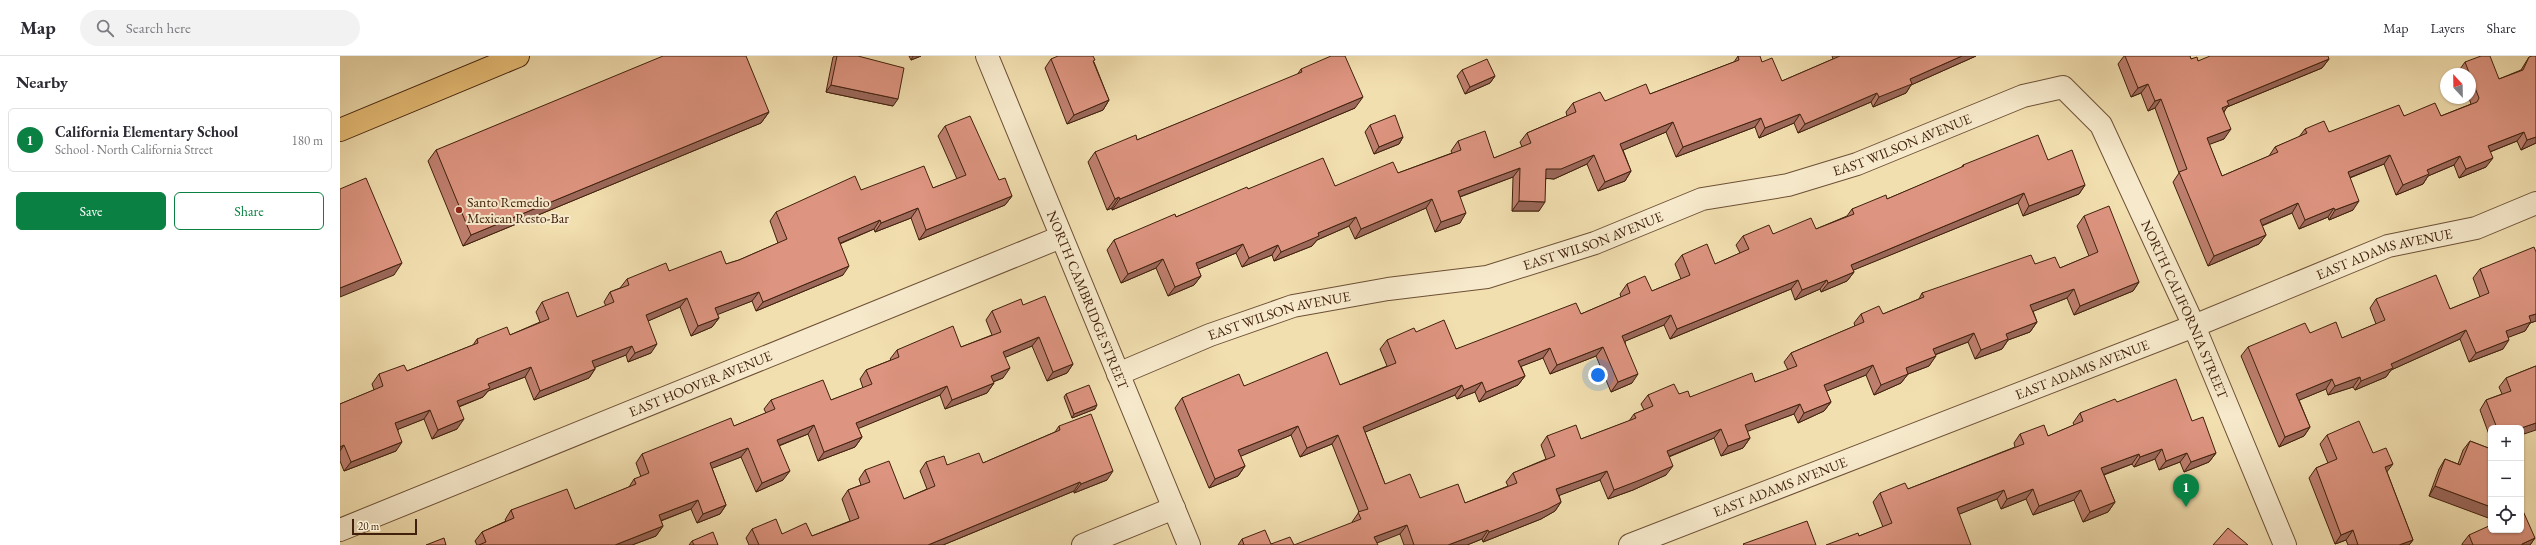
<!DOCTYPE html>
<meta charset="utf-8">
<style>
body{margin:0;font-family:"EB Garamond",serif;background:#f2f2f3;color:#2b2b33}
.controls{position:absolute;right:12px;bottom:12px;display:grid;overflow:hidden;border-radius:6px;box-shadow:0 1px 3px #0004}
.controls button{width:36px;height:36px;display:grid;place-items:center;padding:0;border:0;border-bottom:1px solid #e1e1e2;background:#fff;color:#2b2b33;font:20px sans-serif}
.compass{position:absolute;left:2100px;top:12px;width:36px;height:36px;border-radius:50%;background:#fff;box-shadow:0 1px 3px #0004;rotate:338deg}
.scale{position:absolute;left:12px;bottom:10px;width:65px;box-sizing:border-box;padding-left:4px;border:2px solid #41210c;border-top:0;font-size:11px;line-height:14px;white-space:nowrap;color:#41210c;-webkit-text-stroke:3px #f7eacc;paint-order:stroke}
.you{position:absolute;left:1258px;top:319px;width:14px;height:14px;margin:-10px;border:3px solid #fff;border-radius:50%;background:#1a73e8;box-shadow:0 0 0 6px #1a73e833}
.badge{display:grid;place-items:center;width:26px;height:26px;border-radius:50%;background:#0b8043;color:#fff;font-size:13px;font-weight:700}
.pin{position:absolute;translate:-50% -33px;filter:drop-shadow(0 1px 2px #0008)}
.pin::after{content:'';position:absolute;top:21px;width:14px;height:12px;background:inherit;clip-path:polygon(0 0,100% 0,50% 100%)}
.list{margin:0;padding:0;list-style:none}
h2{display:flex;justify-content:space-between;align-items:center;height:52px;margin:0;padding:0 16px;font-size:17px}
h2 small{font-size:13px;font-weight:400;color:#7c7c81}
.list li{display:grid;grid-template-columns:26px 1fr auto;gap:12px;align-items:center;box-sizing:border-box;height:64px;margin:0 8px 8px;padding:0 8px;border:1px solid #e1e1e2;border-radius:6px}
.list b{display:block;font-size:15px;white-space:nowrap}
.list p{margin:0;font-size:13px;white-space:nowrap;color:#7c7c81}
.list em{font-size:13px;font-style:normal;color:#7c7c81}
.actions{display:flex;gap:8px;padding:12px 16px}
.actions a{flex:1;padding:9px 0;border:1px solid #0b8043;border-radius:6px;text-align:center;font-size:14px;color:#0b8043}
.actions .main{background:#0b8043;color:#fff}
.icon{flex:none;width:22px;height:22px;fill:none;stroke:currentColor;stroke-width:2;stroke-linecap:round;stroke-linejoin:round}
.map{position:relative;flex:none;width:2196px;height:489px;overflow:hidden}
header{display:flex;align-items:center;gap:24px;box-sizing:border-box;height:56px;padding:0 20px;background:#fff;border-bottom:1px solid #e1e1e2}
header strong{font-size:19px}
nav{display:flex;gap:22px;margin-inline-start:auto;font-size:14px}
.search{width:280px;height:36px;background:#f2f2f3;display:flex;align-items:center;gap:10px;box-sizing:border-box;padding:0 14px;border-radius:22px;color:#7c7c81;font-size:15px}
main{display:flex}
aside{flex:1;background:#fff}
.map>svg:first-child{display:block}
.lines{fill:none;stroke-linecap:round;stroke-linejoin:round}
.minor-casing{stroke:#6d5035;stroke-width:24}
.tertiary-casing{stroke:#6d5035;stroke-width:24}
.primary-casing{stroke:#41210c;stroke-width:24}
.minor{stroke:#f7eacc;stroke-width:22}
.tertiary{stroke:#f7eacc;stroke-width:22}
.primary{stroke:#e9c078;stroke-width:22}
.wall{fill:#be7f6e;stroke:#41210c}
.shaded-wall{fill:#9b685a;stroke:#41210c}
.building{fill:#dd9480;stroke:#41210c}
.poi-dot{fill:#8f2418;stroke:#f7eacc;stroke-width:1.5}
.labels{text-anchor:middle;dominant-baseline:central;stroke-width:4;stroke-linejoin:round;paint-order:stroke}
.street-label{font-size:14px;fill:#41210c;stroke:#f7eacc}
.poi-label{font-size:14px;fill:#41210c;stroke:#f7eacc;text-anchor:start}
</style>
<header>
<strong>Map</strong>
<div class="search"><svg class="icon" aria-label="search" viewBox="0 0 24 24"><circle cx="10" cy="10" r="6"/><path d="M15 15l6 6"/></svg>Search here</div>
<nav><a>Map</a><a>Layers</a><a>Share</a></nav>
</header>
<main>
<aside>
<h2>Nearby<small></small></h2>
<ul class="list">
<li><span class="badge">1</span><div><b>California Elementary School</b><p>School · North California Street</p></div><em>180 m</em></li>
</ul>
<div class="actions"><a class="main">Save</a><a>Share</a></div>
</aside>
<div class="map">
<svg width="2196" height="489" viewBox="0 0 2196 489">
<rect width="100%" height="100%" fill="#f2dfb0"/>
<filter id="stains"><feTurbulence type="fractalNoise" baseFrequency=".005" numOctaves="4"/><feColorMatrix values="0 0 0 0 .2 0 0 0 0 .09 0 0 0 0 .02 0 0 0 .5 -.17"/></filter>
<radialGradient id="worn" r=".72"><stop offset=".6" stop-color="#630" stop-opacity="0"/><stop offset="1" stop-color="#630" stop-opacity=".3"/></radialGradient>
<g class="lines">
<defs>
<g id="minor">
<path id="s1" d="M778,318l92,-39 83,-29 95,-17 99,-12 108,-34 107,-44 86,-14 69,-21 166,-68 40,-9 38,38 93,201 91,219"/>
<path id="s2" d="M0,474l721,-293"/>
<polyline points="743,489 834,452"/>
<path id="s3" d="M1290,489l564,-219 194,-80 88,-18 60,-25"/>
</g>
<g id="tertiary">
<path id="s4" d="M647,0l202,489"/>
</g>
<polyline id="primary" points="0,74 178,0"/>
</defs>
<!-- minor casing -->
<use href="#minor" class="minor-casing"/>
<!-- tertiary casing -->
<use href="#tertiary" class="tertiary-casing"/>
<!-- primary casing -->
<use href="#primary" class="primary-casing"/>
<!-- minor -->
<use href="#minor" class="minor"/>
<!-- tertiary -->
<use href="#tertiary" class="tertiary"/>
<!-- primary -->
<use href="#primary" class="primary"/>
</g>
<!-- wall -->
<g class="wall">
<polygon points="495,0 518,0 553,50 486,36 493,1"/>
<polygon points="569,0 581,0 571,4"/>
<polygon points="1398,0 1422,6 1442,25 1493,3 1492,0 1636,0 1571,29 1566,37 1533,51 1531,46 1458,77 1454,67 1419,82 1415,71 1336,101 1326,76 1283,94 1291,115 1285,125 1258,135 1247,108 1214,123 1206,122 1199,155 1172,155 1173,121 1120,141 1120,167 1095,176 1086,152 1015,183 1009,170 977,184 972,190 934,205 932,199 902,211 896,197 858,213 861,220 854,229 828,240 816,212 781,227 767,194 774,184 836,161 908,133 995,130 1058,117 1112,97 1111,95 1118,85 1154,102 1182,91 1180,86 1187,77 1227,60 1226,56 1233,47 1265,45 1310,38 1394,6"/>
<polygon points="1784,0 1850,0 1851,3 1858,5 1989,3 1982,12 1887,51 1884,56 1884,83 1869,88 1882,120 1929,100 1935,91 1959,81 1965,73 1989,76 2064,60 2101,60 2131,48 2129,42 2130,42 2130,18 2119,18 2118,16 2125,6 2159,23 2181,14 2189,1 2196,87 2181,94 2177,85 2150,96 2146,111 2119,122 2114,109 2088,120 2083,128 2056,139 2044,108 2010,122 2013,154 1989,164 1988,161 1959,173 1952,157 1922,170 1926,179 1919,188 1868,210 1833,126 1839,117 1815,52 1808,55 1801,37 1791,41 1778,8"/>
<polygon points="711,3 754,6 769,44 763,54 727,68 705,12"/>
<polygon points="961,13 1015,52 772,154 772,152 767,154 748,106 755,96 797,84 957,19"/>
<polygon points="1122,14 1155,20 1150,27 1125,38 1117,20"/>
<polygon points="429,56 421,67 123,190 88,105 96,94"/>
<polygon points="1030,69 1063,81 1059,88 1034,98 1025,76"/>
<polygon points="605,70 659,124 672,140 665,149 579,184 571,162 535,176 534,173 500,188 503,219 416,255 412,245 377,258 379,262 372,271 351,280 340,251 308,265 311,297 288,306 286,299 255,311 255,313 249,322 194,344 185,321 148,335 143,341 119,351 117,373 92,383 84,363 58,373 56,395 4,415 0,405 0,348 34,334 32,328 39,318 67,315 133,289 137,283 170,279 200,266 196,256 202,246 237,261 266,250 264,246 270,236 280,232 287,223 329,215 386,208 399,204 438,187 430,165 436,156 521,134 593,132 617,123 598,80"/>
<polygon points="1708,104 1745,129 1739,138 1683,160 1678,147 1513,214 1514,216 1507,225 1481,236 1480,233 1455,244 1451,233 1330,283 1324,269 1285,285 1292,327 1271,336 1256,300 1210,318 1203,302 1181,310 1185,320 1178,329 1139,346 1135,336 1117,343 1115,339 1025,376 1045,428 1080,442 1125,447 1168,430 1166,426 1173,417 1206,403 1201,389 1207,380 1241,383 1289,365 1294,358 1304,354 1301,348 1308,339 1339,338 1350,341 1415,326 1448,314 1444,306 1451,297 1515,270 1514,267 1521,258 1543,258 1579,243 1582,237 1695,208 1720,212 1749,200 1737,170 1744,160 1799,226 1793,235 1734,259 1727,242 1693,255 1697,266 1690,276 1668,284 1662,293 1635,303 1628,286 1595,299 1589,310 1568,318 1561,327 1534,339 1526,319 1486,335 1491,346 1484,355 1458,367 1454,358 1407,375 1410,382 1403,392 1381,400 1374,382 1329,401 1326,419 1293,434 1268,443 1260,424 1219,439 1221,446 1215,455 1201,463 1143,486 1142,483 1127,489 1064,489 1060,478 1012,466 1019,456 992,388 960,401 951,379 900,400 905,410 898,420 869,432 835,352 842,342 904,330 1000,329 1047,310 1040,293 1047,284 1076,276 1116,293 1241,258 1281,241 1280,238 1287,228 1312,235 1341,223 1335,208 1342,199 1375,208 1400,197 1396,189 1403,180 1433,178 1476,173 1507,160 1512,153 1547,143 1621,112 1623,109"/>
<polygon points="2196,196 2196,265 2190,267 2185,275 2168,281 2163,293 2129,306 2120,283 2051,314 2046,321 2015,334 2013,331 1988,339 1986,333 1959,344 1970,371 1964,380 1939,391 1901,300 1908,291 1970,277 2002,282 2036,268 2030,252 2036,243 2110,253 2140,241 2133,222 2140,213"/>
<polygon points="683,249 733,308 727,317 707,325 692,290 665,301 663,322 653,326 654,327 647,337 605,353 600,339 518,372 522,381 515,391 478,405 468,378 439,390 443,424 416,436 401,401 372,412 386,449 380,458 357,467 351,453 321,465 323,470 316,480 292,489 137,489 135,485 142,476 166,465 165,464 171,454 235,453 289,431 294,423 301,421 296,407 302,398 394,370 426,357 424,353 431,344 491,344 523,332 520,323 526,314 551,304 550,303 557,294 621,291 652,279 646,264 652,255"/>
<polygon points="2196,310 2181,372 2151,372 2151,384 2140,354 2146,344 2162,338 2159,331 2166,322"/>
<polygon points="726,338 755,353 732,362 724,341"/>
<polygon points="1777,346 1852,365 1876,397 1869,406 1844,416 1840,406 1819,414 1815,403 1794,411 1792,408 1764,419 1775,446 1768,456 1743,466 1734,444 1693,459 1686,443 1661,453 1657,443 1619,458 1519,480 1543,471 1533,446 1540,437 1568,433 1675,391 1674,387 1680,378 1708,380 1734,369 1733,367 1740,357"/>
<polygon points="719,370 767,424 734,437 734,435 603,489 409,489 406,482 412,473 442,478 472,480 510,465 502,443 508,434 521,429 519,423 525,414 564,443 587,433 580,415 586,406 607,409 643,407 715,376"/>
<polygon points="1987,379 2033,397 2047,416 2073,484 2069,489 2008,489 2006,484 1995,488 1969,422 1976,412 1988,407 1980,388"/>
<polygon points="2130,385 2151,393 2089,440 2099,413 2105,403 2118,408 2123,394"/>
<polygon points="2129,479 2195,482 2190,489 2122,489 2122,488"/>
<polygon points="902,483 931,488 954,489 898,489"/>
<polygon points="352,485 378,489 349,489"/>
</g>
<!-- shaded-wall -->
<g class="shaded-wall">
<polygon points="573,0 581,0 571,4"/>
<polygon points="1622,0 1636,0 1571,29 1566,37 1533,51 1539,41 1570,23"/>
<polygon points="1989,3 1982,12 1887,51 1882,59 1876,61 1887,45"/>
<polygon points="1155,20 1150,27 1125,38 1130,31"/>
<polygon points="1808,28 1801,37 1791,41 1798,32"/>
<polygon points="491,29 558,43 553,50 486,36"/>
<polygon points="1537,37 1531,46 1458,77 1465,68"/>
<polygon points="1023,41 1015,52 772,154 780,143"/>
<polygon points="1821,43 1815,52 1808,55 1815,45"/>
<polygon points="769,44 763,54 727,68 734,59"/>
<polygon points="429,56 421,67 123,190 131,179"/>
<polygon points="1460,58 1454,67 1419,82 1425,72"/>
<polygon points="1421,62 1415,71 1336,101 1343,91"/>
<polygon points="1333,66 1326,76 1274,98 1280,88"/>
<polygon points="1891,73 1884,83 1860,92 1867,82"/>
<polygon points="2184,76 2177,85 2142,99 2148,90"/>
<polygon points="1063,81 1059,88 1034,98 1039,91"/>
<polygon points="2196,81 2196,87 2181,94 2187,84"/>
<polygon points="1254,99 1247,108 1214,123 1200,122 1206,113"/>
<polygon points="2050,99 2044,108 2001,125 2008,116"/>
<polygon points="2120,100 2114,109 2088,120 2083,128 2056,139 2063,129 2087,114"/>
<polygon points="2153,102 2146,111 2119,122 2126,113"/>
<polygon points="1180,112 1173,121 1111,144 1118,135"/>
<polygon points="1291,115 1285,125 1258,135 1265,126"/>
<polygon points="1745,129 1739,138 1683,160 1689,150"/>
<polygon points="1684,137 1678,147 1504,218 1511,209"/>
<polygon points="672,140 665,149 579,184 586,174"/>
<polygon points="779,141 772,152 767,154 775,143"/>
<polygon points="1092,143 1086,152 1015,183 1021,173"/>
<polygon points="1179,145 1205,146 1199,155 1172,155"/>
<polygon points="2019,145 2013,154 1989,164 1995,154"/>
<polygon points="1958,147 1952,157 1913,173 1920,164"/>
<polygon points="578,152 571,162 535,176 541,167"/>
<polygon points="1994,152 1988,161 1959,173 1965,164"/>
<polygon points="1126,157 1120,167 1095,176 1101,166"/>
<polygon points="1016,161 1009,170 977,184 972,190 934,205 941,196 978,177"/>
<polygon points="540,164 534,173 491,191 498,182"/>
<polygon points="1926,179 1919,188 1868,210 1874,200"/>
<polygon points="903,188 896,197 849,217 856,207"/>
<polygon points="938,189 932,199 902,211 909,202"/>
<polygon points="823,203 816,212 781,227 788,218"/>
<polygon points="62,207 54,219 0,241 0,232"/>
<polygon points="509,210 503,219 416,255 423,246"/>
<polygon points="1514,216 1507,225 1481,236 1488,227"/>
<polygon points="861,220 854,229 828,240 835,231"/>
<polygon points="1458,224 1451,233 1330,283 1337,273"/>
<polygon points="1487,224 1480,233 1455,244 1462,234"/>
<polygon points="1799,226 1793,235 1734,259 1740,250"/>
<polygon points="1734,233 1727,242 1684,259 1690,249"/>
<polygon points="419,236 412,245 369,262 375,252"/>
<polygon points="347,242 340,251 299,269 306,259"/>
<polygon points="2196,258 2196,265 2190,267 2185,275 2159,285 2166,275 2189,260"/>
<polygon points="1331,259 1324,269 1276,289 1282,280"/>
<polygon points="379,262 372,271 351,280 358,270"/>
<polygon points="1697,266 1690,276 1668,284 1662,293 1635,303 1641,294 1666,278"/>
<polygon points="2126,274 2120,283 2051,314 2046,321 2015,334 2021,325 2051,308"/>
<polygon points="1634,277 1628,286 1586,302 1593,293"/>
<polygon points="699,281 692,290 657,305 663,296"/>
<polygon points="2169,284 2163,293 2129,306 2136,297"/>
<polygon points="317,288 311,297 288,306 295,297"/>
<polygon points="292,290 286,299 246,315 252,305"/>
<polygon points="1263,291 1256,300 1210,318 1217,309"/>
<polygon points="1210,292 1203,302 1172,314 1178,305"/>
<polygon points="1596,300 1589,310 1568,318 1561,327 1534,339 1541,329 1566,312"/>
<polygon points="733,308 727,317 707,325 713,316"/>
<polygon points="1533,309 1526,319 1477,339 1484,329"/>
<polygon points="191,311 185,321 148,335 143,341 110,354 117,345 148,328"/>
<polygon points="670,312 663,322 644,329 651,320"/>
<polygon points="255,313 249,322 194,344 200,335"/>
<polygon points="1298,318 1292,327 1271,336 1278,326"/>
<polygon points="1185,320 1178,329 1139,346 1146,336"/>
<polygon points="2020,321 2013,331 1988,339 1995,330"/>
<polygon points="1992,323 1986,333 1950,348 1956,338"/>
<polygon points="1142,326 1135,336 1117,343 1124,334"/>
<polygon points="654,327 647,337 605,353 612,344"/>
<polygon points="1122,329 1115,339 1016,380 1023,371"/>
<polygon points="607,330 600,339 510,376 516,367"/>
<polygon points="1491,346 1484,355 1458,367 1464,357"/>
<polygon points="1460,348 1454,358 1398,379 1405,369"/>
<polygon points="757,349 755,353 732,362 734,358"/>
<polygon points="90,354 84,363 49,377 55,367"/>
<polygon points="124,363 117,373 92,383 98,374"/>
<polygon points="2196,367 2196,374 2181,379 2181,372"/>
<polygon points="474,369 468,378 430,393 437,384"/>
<polygon points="958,370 951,379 892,404 898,394"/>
<polygon points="1970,371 1964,380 1939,391 1945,381"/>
<polygon points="1381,373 1374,382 1320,404 1327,395"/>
<polygon points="998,379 992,388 960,401 967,392"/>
<polygon points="522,381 515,391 478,405 484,396"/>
<polygon points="1410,382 1403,392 1381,400 1388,390"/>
<polygon points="62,386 56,395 4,415 11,406"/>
<polygon points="4,389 0,395 0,391"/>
<polygon points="408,392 401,401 363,416 370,407"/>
<polygon points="1822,393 1815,403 1794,411 1800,401"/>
<polygon points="1847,397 1840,406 1819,414 1826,405"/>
<polygon points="1876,397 1869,406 1844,416 1851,406"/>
<polygon points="1799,398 1792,408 1754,422 1761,412"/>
<polygon points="2053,408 2046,417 2045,411"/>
<polygon points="905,410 898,420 869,432 875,423"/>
<polygon points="1333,410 1326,419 1293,434 1268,443 1274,434"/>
<polygon points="450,415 443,424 416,436 422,427"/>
<polygon points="773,415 767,424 734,437 741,428"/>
<polygon points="1267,415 1260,424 1210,443 1216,433"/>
<polygon points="740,426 734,435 603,489 588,489"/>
<polygon points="2095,430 2151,451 2151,463 2089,440"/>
<polygon points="1693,433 1686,443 1661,453 1667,443"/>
<polygon points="1664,434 1657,443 1610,462 1617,452"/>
<polygon points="1741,434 1734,444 1693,459 1699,450"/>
<polygon points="358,444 351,453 312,468 319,459"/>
<polygon points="1221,446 1215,455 1201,463 1143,486 1149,476"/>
<polygon points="1775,446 1768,456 1743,466 1750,456"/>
<polygon points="386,449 380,458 357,467 363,458"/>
<polygon points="1067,469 1060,478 1032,489 1034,481"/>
<polygon points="323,470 316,480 292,489 275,489"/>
<polygon points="1148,474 1142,483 1127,489 1108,489"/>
<polygon points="2013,474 2006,484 1995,488 2001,479"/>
<polygon points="2195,482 2190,489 2181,489 2182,488"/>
<polygon points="2073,484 2069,489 2059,489"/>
</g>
<!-- building -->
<g class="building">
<polygon points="323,0 406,0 429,56 131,179 96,94"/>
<polygon points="497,0 518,0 564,12 558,43 491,29"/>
<polygon points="718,0 753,0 755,4 753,5 769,44 734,59 711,3"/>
<polygon points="991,0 1005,0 1023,41 780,143 779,141 775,143 755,96 796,79 797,84 962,16 961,13"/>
<polygon points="1398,0 1420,0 1422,6 1432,2 1442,25 1500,0 1622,0 1570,23 1572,28 1539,41 1537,37 1465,68 1460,58 1425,72 1421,62 1343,91 1333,66 1280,88 1291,115 1265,126 1254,99 1221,113 1206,113 1205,146 1179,145 1180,112 1118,135 1126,157 1101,166 1092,143 1021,173 1016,161 978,177 979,180 941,196 938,189 909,202 903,188 856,207 861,220 835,231 823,203 788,218 774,184 835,158 836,161 907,131 908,133 983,102 995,130 1053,106 1058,117 1121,94 1118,85 1145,75 1154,102 1191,87 1187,77 1236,56 1233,47 1260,36 1265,45 1306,28 1310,38 1399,4"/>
<polygon points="1785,0 1850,0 1851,3 1857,1 1858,5 1870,0 1988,0 1989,3 1887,45 1889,49 1882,52 1891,73 1867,82 1882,120 1938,96 1935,91 1967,77 1965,73 1984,65 1989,76 2059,49 2064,60 2095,47 2101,60 2137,46 2139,42 2125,6 2141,0 2150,0 2159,23 2183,14 2189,1 2192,0 2196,0 2196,81 2187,84 2184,76 2148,90 2153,102 2126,113 2120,100 2087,114 2089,118 2063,129 2050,99 2008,116 2019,145 1995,154 1994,152 1965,164 1958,147 1920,164 1926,179 1874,200 1839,116 1847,113 1821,43 1815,45 1808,28 1798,32"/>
<polygon points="1147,3 1155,20 1130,31 1122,14"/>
<polygon points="1055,59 1063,81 1039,91 1030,69"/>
<polygon points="630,60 659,124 665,122 672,140 586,174 578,152 541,167 540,164 498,182 509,210 423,246 419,236 375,252 379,262 358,270 347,242 306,259 317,288 295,297 292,290 252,305 255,313 200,335 191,311 148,328 150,332 117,345 124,363 98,374 90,354 55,367 62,386 11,406 4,389 0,391 0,348 43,330 39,318 64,309 67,315 138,287 137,283 167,271 170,279 209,263 202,246 228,236 237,261 274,246 270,236 289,229 287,223 326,207 329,215 381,195 386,208 399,204 447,183 436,156 515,120 521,134 584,110 593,132 626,119 605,70"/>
<polygon points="1698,79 1708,104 1732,94 1745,129 1689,150 1684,137 1511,209 1514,216 1488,227 1487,224 1462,234 1458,224 1337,273 1331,259 1282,280 1298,318 1278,326 1263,291 1217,309 1210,292 1178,305 1185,320 1146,336 1142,326 1124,334 1122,329 1023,371 1045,428 1070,418 1080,442 1118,428 1125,447 1177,427 1173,417 1215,400 1207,380 1236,369 1241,383 1296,362 1294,358 1313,350 1308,339 1334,328 1339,338 1348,335 1350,341 1412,317 1415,326 1457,310 1451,297 1524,266 1521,258 1539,250 1543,258 1584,241 1582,237 1691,199 1695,208 1715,201 1720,212 1758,196 1744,160 1769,150 1799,226 1740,250 1734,233 1690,249 1697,266 1666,278 1668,283 1641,294 1634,277 1593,293 1596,300 1566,312 1568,318 1541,329 1533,309 1484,329 1491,346 1464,357 1460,348 1405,369 1410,382 1388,390 1381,373 1327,395 1333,410 1300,424 1274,434 1267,415 1216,433 1221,446 1208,453 1149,476 1148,474 1108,489 1074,489 1067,469 1034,481 1038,489 954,489 1021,463 1018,456 1028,453 998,379 967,392 958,370 898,394 905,410 875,423 842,342 899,318 904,330 987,296 1000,329 1056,307 1047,284 1074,272 1076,276 1104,264 1116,293 1236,247 1241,258 1290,237 1287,228 1305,220 1312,235 1350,219 1342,199 1367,188 1375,208 1409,193 1403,180 1429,169 1433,178 1471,162 1476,173 1514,158 1512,153 1546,139 1547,143 1624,110 1623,109"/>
<polygon points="26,122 62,207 0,232 0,133"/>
<polygon points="2194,191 2196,196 2196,258 2189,260 2191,266 2166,275 2169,284 2136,297 2126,274 2051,308 2053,312 2021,325 2020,321 1995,330 1992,323 1956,338 1970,371 1945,381 1908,291 1965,267 1970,277 1996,266 2002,282 2045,264 2036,243 2096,219 2110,253 2149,237 2140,213"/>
<polygon points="705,240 733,308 713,316 699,281 663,296 670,312 651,320 654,327 612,344 607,330 516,367 522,381 484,396 474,369 437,384 450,415 422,427 408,392 370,407 386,449 363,458 358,444 319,459 323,470 275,489 139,489 146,486 142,476 174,462 171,454 227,433 235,453 296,428 294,423 309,417 302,398 391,362 394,370 435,353 431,344 483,324 491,344 532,328 526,314 559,301 557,294 613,270 621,291 661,276 652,255 681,243 683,249"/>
<polygon points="2196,310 2196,367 2181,372 2157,372 2146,344 2171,335 2166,322"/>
<polygon points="1836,323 1852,365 1863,361 1876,397 1851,406 1847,397 1826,405 1822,393 1800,401 1799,398 1761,412 1775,446 1750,456 1741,434 1699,450 1693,433 1667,443 1664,434 1617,452 1631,489 1486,489 1518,477 1519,480 1552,467 1540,437 1565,427 1568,433 1684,388 1680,378 1704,369 1708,380 1743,365 1740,357 1775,343 1777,346"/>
<polygon points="749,329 757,349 734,358 726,338"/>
<polygon points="751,358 773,415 741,428 740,426 588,489 419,489 412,473 436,463 442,478 466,467 472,480 519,462 508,434 530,426 525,414 549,405 564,443 595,430 586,406 604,400 607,409 639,397 643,407 720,374 719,370"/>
<polygon points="2019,365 2033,397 2046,392 2053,408 2045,411 2073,484 2059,489 2018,489 2013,474 2001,479 1976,412 1997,403 1987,379"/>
<polygon points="2130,385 2151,393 2151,451 2095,430 2105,403 2120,409"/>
<polygon points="2183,455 2195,482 2182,488 2182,489 2133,489 2129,479 2151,469 2151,474 2181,474 2181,456"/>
<polygon points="1467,465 1476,489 1404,489 1403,488"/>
<polygon points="1888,472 1908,489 1873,489"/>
<polygon points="925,474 931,488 950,481 954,489 904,489 902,483"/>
<polygon points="373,476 378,489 354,489 352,485"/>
<polygon points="104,482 106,489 86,489"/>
</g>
<!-- markers -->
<circle class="poi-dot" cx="119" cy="154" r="4"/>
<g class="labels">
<!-- street labels -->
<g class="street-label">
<text stroke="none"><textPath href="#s1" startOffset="821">EAST WILSON AVENUE</textPath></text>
<text stroke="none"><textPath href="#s1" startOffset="496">EAST WILSON AVENUE</textPath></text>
<text stroke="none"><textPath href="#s3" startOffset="809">EAST ADAMS AVENUE</textPath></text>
<text stroke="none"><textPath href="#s4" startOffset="264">NORTH CAMBRIDGE STREET</textPath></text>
<text stroke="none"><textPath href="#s1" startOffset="1249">NORTH CALIFORNIA STREET</textPath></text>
<text stroke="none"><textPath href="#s1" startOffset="172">EAST WILSON AVENUE</textPath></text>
<text stroke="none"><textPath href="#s3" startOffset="485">EAST ADAMS AVENUE</textPath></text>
<text stroke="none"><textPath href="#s2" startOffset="389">EAST HOOVER AVENUE</textPath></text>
<text stroke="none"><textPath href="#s3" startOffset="161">EAST ADAMS AVENUE</textPath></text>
</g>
<!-- poi labels -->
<g class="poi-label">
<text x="127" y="146">Santo Remedio<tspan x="127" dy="16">Mexican Resto-Bar</tspan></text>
</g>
</g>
<rect width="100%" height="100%" filter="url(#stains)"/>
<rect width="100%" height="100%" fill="url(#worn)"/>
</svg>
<div class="controls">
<button>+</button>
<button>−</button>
<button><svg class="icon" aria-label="locate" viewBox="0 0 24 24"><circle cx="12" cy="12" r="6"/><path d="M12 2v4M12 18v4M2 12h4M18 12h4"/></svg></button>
</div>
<svg class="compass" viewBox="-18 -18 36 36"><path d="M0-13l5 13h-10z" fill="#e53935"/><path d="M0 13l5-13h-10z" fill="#7c7c81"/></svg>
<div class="scale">20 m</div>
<div class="you"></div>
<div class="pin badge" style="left:1846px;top:451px">1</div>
</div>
</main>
